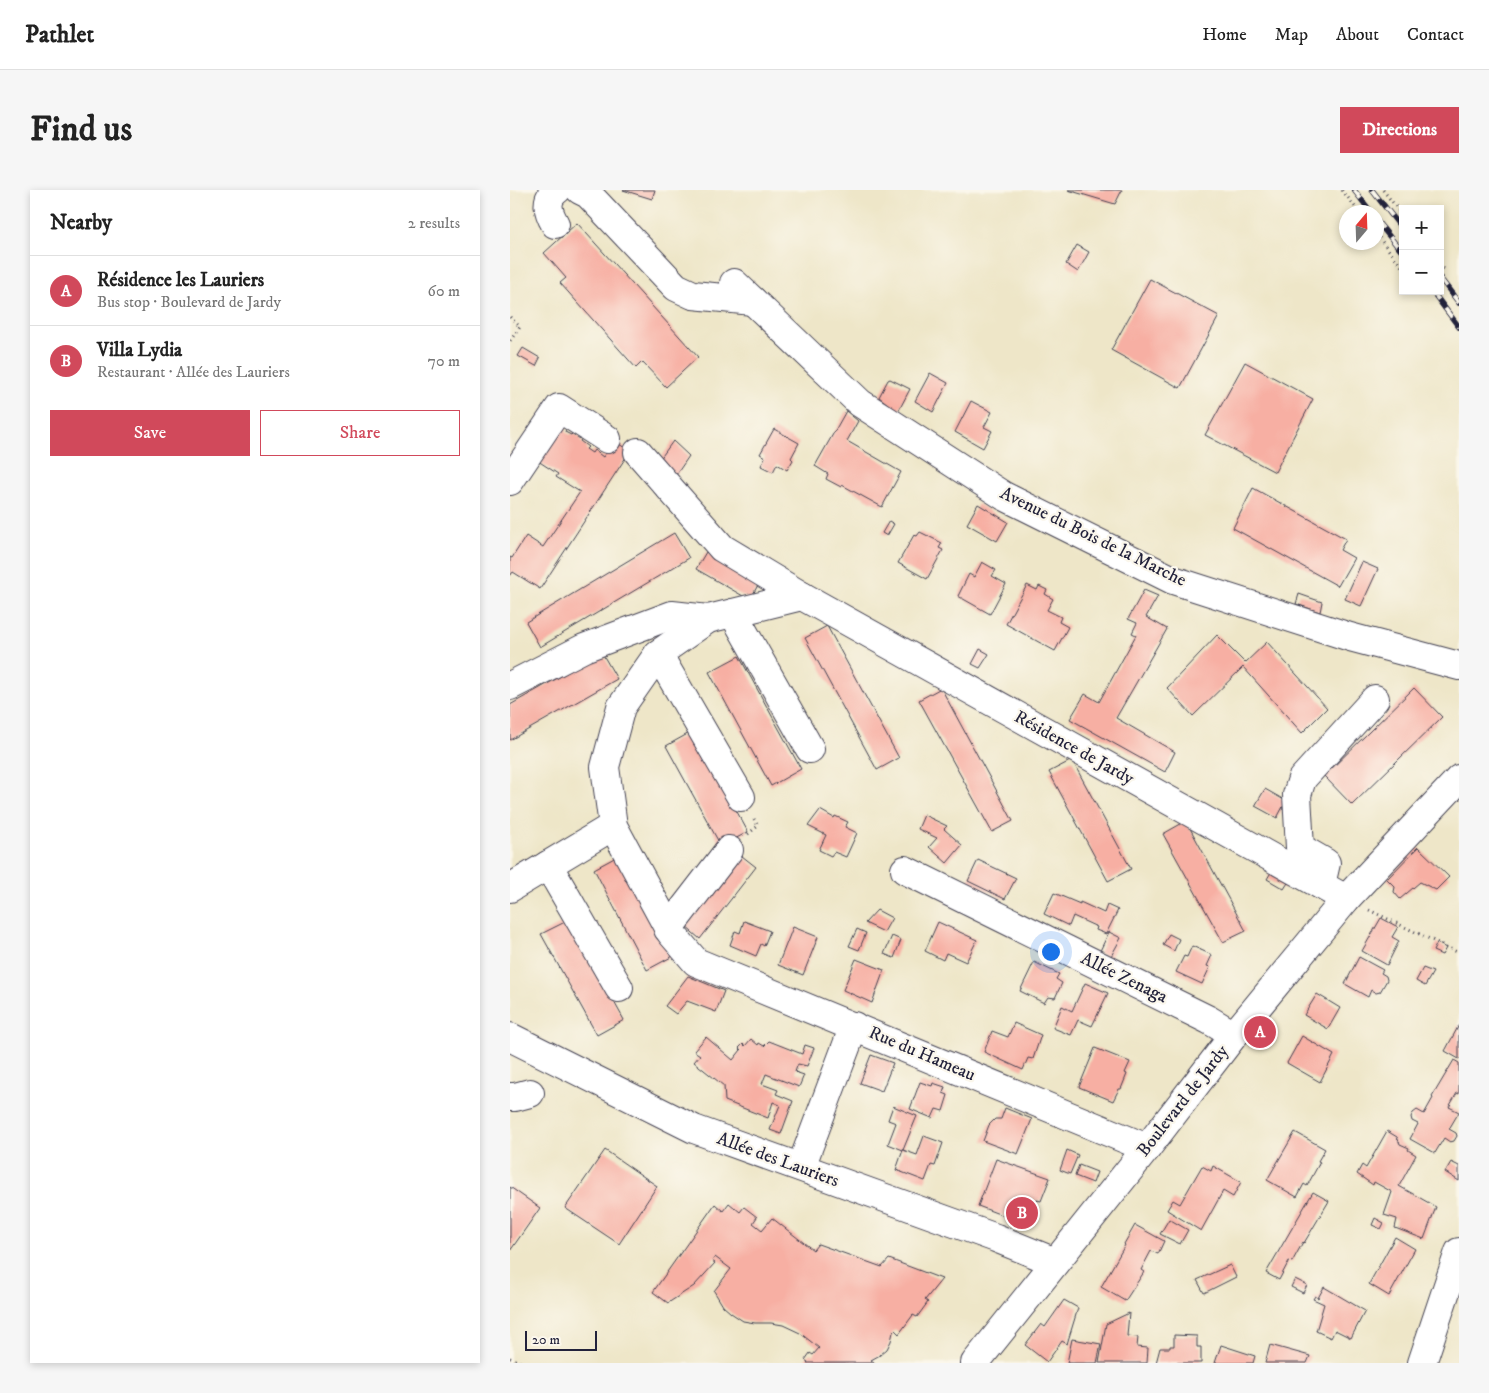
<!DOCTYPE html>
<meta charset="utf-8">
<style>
body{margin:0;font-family:"IM FELL DW Pica",serif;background:#f6f6f6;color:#222}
.controls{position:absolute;right:15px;top:15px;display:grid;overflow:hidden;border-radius:0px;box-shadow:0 2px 8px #0003}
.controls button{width:45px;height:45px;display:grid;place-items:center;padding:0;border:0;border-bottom:1px solid #e0e0e0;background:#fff;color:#222;font:25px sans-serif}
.compass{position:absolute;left:829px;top:15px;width:45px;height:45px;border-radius:50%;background:#fff;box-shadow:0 2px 8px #0003;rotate:19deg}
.scale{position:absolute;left:15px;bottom:12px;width:72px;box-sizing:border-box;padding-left:5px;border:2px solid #22223b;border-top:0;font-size:14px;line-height:18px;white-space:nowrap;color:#22223b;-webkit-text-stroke:4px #fbf7ec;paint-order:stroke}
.you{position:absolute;left:540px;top:761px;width:18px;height:18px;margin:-12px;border:4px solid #fff;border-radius:50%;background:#1a73e8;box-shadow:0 0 0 8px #1a73e833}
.badge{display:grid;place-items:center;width:32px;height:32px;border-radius:50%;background:#d1495b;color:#fff;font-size:16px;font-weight:700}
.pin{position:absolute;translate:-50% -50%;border:2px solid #fff;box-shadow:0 1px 5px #0006}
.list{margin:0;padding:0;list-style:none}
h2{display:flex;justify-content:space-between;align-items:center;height:65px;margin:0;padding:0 20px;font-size:21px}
h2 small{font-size:16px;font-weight:400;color:#767676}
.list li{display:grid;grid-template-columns:32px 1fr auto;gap:15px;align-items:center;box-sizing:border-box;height:70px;padding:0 20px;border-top:1px solid #e0e0e0}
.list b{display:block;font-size:19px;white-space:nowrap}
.list p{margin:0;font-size:16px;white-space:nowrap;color:#767676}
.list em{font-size:16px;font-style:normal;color:#767676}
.actions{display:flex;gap:10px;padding:15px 20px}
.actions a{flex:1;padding:11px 0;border:1px solid #d1495b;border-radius:0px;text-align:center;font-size:18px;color:#d1495b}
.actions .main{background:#d1495b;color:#fff}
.map{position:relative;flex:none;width:949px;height:1173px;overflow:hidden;border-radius:0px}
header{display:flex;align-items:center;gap:30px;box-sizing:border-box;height:70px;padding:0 25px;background:#fff;border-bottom:1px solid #e0e0e0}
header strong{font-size:24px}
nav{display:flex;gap:28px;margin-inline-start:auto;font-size:18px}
.intro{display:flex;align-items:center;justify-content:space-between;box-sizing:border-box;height:120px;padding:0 30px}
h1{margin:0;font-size:35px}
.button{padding:12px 22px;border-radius:0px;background:#d1495b;color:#fff;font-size:18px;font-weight:700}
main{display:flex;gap:30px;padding:0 30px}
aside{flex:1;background:#fff;border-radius:0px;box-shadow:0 2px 8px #0003}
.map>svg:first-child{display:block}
.building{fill:#f7afa3}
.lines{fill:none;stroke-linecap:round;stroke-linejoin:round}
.minor-casing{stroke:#413f50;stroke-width:30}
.major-casing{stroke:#413f50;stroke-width:30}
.path{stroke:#413f50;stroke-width:3;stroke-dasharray:1 4;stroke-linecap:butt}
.minor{stroke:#fff;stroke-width:28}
.major{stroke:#fff;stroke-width:28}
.rail-casing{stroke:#22223b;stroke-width:5.5}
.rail{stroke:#fbf7ec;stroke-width:4;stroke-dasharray:11;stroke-linecap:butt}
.labels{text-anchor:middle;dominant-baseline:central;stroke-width:4.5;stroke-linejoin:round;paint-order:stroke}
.street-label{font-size:18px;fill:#22223b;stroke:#fbf7ec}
</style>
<header>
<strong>Pathlet</strong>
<nav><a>Home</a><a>Map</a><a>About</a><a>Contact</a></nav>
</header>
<div class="intro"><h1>Find us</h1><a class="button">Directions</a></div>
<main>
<aside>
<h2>Nearby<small>2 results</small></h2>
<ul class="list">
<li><span class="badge">A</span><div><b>Résidence les Lauriers</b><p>Bus stop · Boulevard de Jardy</p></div><em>60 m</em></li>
<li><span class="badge">B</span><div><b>Villa Lydia</b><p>Restaurant · Allée des Lauriers</p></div><em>70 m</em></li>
</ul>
<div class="actions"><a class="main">Save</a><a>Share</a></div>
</aside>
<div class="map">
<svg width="949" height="1173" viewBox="0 0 949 1173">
<rect width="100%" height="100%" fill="#fbf7ec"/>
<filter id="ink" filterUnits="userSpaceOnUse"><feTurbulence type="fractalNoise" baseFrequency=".02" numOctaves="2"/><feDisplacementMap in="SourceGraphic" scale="10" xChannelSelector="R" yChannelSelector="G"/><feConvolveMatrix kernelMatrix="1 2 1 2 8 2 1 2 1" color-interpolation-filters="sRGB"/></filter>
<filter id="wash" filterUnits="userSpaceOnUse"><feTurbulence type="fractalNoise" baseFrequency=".0096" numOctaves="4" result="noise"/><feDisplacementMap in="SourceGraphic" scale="20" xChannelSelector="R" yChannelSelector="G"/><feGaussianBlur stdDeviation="1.12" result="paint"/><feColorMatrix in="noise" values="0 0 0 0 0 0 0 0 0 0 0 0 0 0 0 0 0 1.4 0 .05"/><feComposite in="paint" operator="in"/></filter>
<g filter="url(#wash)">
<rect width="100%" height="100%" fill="#eee6c8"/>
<g id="blocks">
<!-- building -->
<g class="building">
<polygon points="113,0 145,0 142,9"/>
<polygon points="558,0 612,0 605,14"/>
<polygon points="67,33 188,167 156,197 132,172 126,178 50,93 56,88 34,63"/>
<polygon points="567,55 579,62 568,82 556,74"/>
<polygon points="640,89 709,126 670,198 601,160"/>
<polygon points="13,158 30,168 26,176 8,166"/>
<polygon points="735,172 803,209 765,282 695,245"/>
<polygon points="420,183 438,193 423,222 405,211"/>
<polygon points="380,189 400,199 388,222 369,207 378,190"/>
<polygon points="461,211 482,222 474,237 482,241 473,258 445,242"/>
<polygon points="336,221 348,231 337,251 391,282 372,317 332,295 331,297 316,289 318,284 305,276"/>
<polygon points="48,233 57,238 55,242 61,245 63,243 72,248 70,251 78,257 76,259 82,263 84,260 93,267 104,251 120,261 30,399 3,382 0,386 0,367 2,368 16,346 33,357 70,302 46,287 48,284 25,269"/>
<polygon points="264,239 289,253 281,268 283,270 277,280 267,274 263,282 251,276 255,267 250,264"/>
<polygon points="163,251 179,266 166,285 150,269"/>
<polygon points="743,298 836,349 830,360 844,368 828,396 723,338"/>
<polygon points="468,314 498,332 487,351 457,334"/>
<polygon points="379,331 384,334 377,346 372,343"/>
<polygon points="410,342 432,353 429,358 433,360 417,389 388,373 404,345 407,346"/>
<polygon points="164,343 179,368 30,457 16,432"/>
<polygon points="196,362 249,393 240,410 186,379"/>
<polygon points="472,372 486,380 482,386 496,394 480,424 448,406 459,384 464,387"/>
<polygon points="852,372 868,379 851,416 835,409"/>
<polygon points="517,395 527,400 529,396 537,400 535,404 543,409 537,420 551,427 549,432 558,437 545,461 496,434"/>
<polygon points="634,400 648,406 636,427 657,439 606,528 665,562 655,582 560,529 575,504 589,512 626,445 622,443 627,433 618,429"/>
<polygon points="789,404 812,412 810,422 786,414"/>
<polygon points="317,436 389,568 367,580 295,448"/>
<polygon points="707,445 735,473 757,452 817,518 792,543 733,477 683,526 657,498"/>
<polygon points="470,459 479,464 470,478 462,474"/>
<polygon points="92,463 107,489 0,550 0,515"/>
<polygon points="229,466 291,579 261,596 199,482"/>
<polygon points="431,498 503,631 482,642 409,510"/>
<polygon points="904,498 932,527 842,615 814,586"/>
<polygon points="183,541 238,642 211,656 156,556"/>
<polygon points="562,570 621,679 598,691 539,582"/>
<polygon points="755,599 776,611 767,628 745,616"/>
<polygon points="310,620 324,628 325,626 338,632 335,637 347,643 336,667 324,662 321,666 309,660 316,645 298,636"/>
<polygon points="414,625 437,636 434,639 452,655 437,673 419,657 427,648 408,639"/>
<polygon points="676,631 736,741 713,752 653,644"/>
<polygon points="908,657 939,687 926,700 910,692 890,709 884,702 885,697 877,689"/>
<polygon points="110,665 165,765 137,780 84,679"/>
<polygon points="232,666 246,677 190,749 175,736"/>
<polygon points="468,670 506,688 495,709 458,691"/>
<polygon points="763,679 781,688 774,699 757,689"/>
<polygon points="544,703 570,714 570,712 594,723 597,715 608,720 596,744 586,740 587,737 563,726 559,736 534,724"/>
<polygon points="367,720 382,728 374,742 355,733"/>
<polygon points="871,728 888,737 882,747 889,751 877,775 852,761"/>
<polygon points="59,730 114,830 87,845 31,744"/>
<polygon points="234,731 260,741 254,756 251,754 246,766 220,755 225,741 230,743"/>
<polygon points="428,732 467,750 456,772 436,763 433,770 415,761"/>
<polygon points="283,737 308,747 293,785 268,775"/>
<polygon points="347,739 356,743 349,760 339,756"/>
<polygon points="599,742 611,748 600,768 589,763"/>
<polygon points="659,744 669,749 664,761 653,755"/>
<polygon points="382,746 391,750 384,768 374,764"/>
<polygon points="927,753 936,758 932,765 923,761"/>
<polygon points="682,756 702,765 697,776 700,777 692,794 666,782 674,766 677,767"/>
<polygon points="849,767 873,780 871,783 876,786 877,790 870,802 866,803 861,800 858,807 835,794"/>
<polygon points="346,769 374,780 362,813 333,800"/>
<polygon points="524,772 549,784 546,789 552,793 545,808 538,807 534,813 510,801"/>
<polygon points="913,778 923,782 915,796 906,791"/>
<polygon points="178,786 214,801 206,822 177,811 166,824 155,816"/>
<polygon points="575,793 598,803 582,836 568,830 561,845 543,838 552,816 562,821"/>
<polygon points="807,804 830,818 818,839 794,825"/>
<polygon points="504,833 531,845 523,869 518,868 513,880 474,862 482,841 498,847"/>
<polygon points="949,835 949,869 935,861"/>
<polygon points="792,846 824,865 810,892 777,873"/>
<polygon points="196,847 223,870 231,860 229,858 233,854 235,856 241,849 248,855 249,853 254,856 259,851 292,864 295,855 304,858 297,876 288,874 286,879 285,882 294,885 289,897 256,884 252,894 268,900 266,904 283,911 271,944 260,940 270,915 263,912 258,928 215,911 214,896 184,872 190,865 184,861"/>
<polygon points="585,858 620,872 615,883 617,884 611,899 609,899 603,911 569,897"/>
<polygon points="361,865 383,873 372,901 350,893"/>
<polygon points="944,870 949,873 949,904 947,903 939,917 949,922 939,939 946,943 947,946 944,951 940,952 934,948 925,963 900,949 908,934 902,931 901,927 903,923 907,920 914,924 923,908 922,907"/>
<polygon points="410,892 422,896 423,893 435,897 433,903 438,905 433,921 426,919 422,928 400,919"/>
<polygon points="383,916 407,926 393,960 378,954 386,933 378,930"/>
<polygon points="495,918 522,929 508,964 473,951 479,935 485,929 491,929"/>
<polygon points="877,941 887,947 890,954 899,958 898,960 906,965 889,996 926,1017 914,1049 885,1038 887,1029 874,1025 882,1002 864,992 863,995 847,984 852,975 856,978"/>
<polygon points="785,942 815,959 808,971 810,972 797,996 794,994 787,1007 757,990"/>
<polygon points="414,946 433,953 425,976 421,975 415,991 386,980 393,960 407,965"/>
<polygon points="95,960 147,996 109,1054 55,1018"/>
<polygon points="557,960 568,965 560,984 550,980"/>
<polygon points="486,969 540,988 531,1011 527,1010 518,1035 468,1016"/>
<polygon points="941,972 949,976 949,991 935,982"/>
<polygon points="569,975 587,982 583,993 565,986"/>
<polygon points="692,976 701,981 703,976 731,992 723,1007 713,1001 691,1041 657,1020 663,1010 670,1014"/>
<polygon points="0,997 30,1018 0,1061"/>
<polygon points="803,1002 819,1011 794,1053 793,1052 782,1072 779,1071 769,1090 756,1083"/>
<polygon points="219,1013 230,1022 234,1017 247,1027 243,1033 252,1040 262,1028 303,1060 308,1054 372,1077 379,1069 432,1089 415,1110 418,1112 407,1127 403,1125 389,1144 385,1140 383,1142 381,1151 377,1159 370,1165 361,1170 365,1173 297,1173 298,1172 295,1170 300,1163 303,1165 309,1158 290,1143 273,1135 261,1133 245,1133 233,1131 221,1123 213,1116 204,1101 221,1079 205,1067 202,1071 205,1073 184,1096 158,1113 143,1102 205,1014 213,1021"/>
<polygon points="865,1028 874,1033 871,1039 862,1035"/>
<polygon points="659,1029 678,1040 670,1054 650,1044"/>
<polygon points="625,1035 654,1051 648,1064 641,1061 631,1080 634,1082 615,1111 591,1097 615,1055 614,1054"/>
<polygon points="885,1047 905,1059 879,1106 859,1094"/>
<polygon points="720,1075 726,1087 694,1103 687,1090"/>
<polygon points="785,1089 797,1095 793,1103 781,1097"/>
<polygon points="814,1097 855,1121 841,1148 825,1140 821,1148 806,1141 814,1114 803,1109 805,1106 808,1108"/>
<polygon points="554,1110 568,1118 557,1154 552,1151 537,1172 515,1155 531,1134 535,1137"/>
<polygon points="619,1123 617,1146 628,1147 627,1157 638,1158 637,1173 589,1173 596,1134"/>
<polygon points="664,1145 687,1146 687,1157 691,1157 691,1173 646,1173 650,1158 660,1158 660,1156 664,1156"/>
<polygon points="562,1149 591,1154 587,1173 557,1173"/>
<polygon points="711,1155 745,1166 743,1173 705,1173"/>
<polygon points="760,1155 800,1166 797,1173 755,1173"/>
</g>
</g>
</g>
<g filter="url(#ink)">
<use href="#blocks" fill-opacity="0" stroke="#413f50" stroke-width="1"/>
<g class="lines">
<defs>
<g id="minor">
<polyline points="70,0 78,4 166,97 183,105 243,111"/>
<path d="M45,34c-7,-12 -11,-25 2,-34"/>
<polyline points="224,93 350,213 494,306 663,390 840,447 949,476"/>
<polyline points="128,262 212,358 292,406 836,709"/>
<polyline points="0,291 49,218 97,249"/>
<polyline points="292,406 198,429 148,464 111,517 95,577 103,636 161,743 186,772 637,958"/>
<polyline points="223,423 300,559"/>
<polyline points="148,464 231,607"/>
<polyline points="0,496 74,458 162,425 198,429"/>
<polyline points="38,675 109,798"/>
<polyline points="395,680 699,830 724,845"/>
<polyline points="811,695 816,673 790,658 787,605 792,589 865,509"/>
<polyline points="0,698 103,636"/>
<polyline points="158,739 219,660"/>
<polyline points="0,847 184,939 486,1048 545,1072"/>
<polyline points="0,907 5,907 20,903"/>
<polyline points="291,977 344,836"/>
<polyline points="912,1173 949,1062"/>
</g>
<polyline id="major" points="465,1173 637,958 724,845 813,737 836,709 949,589"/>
</defs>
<!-- minor casing -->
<use href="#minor" class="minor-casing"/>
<!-- major casing -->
<use href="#major" class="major-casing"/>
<!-- path -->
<g class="path">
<polyline points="832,0 849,22"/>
<polyline points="873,0 893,26"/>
<polyline points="866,44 893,78"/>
<polyline points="930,74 936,82"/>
<polyline points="911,101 913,104"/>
<polyline points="0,127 10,137 0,151"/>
<polyline points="238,644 248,636 244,629"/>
<polyline points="859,720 949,763"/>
<polyline points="0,1168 12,1173"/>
</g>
<!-- minor -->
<use href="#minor" class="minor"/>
<!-- major -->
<use href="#major" class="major"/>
<defs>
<g id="rail">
<polyline points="844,0 861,22"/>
<polyline points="862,0 893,40"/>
<polyline points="866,30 893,63"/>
<polyline points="930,88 949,113"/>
<polyline points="922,101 949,137"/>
</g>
</defs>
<!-- rail casing -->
<use href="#rail" class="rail-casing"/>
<!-- rail -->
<use href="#rail" class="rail"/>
</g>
</g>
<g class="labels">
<!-- street labels -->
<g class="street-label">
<text transform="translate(583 347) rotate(26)">Avenue du Bois de la Marche</text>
<text transform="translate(564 558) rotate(29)">Résidence de Jardy</text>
<text transform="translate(614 788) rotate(26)">Allée Zenaga</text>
<text transform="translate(412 864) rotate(23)">Rue du Hameau</text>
<text transform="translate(673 911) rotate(-52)">Boulevard de Jardy</text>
<text transform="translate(268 970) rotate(20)">Allée des Lauriers</text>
</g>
</g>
</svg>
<div class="controls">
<button>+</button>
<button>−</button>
</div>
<svg class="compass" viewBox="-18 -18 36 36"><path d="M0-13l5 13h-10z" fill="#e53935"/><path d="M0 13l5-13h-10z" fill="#767676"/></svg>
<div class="scale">20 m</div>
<div class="you"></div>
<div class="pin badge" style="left:750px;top:842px">A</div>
<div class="pin badge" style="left:512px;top:1023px">B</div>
</div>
</main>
